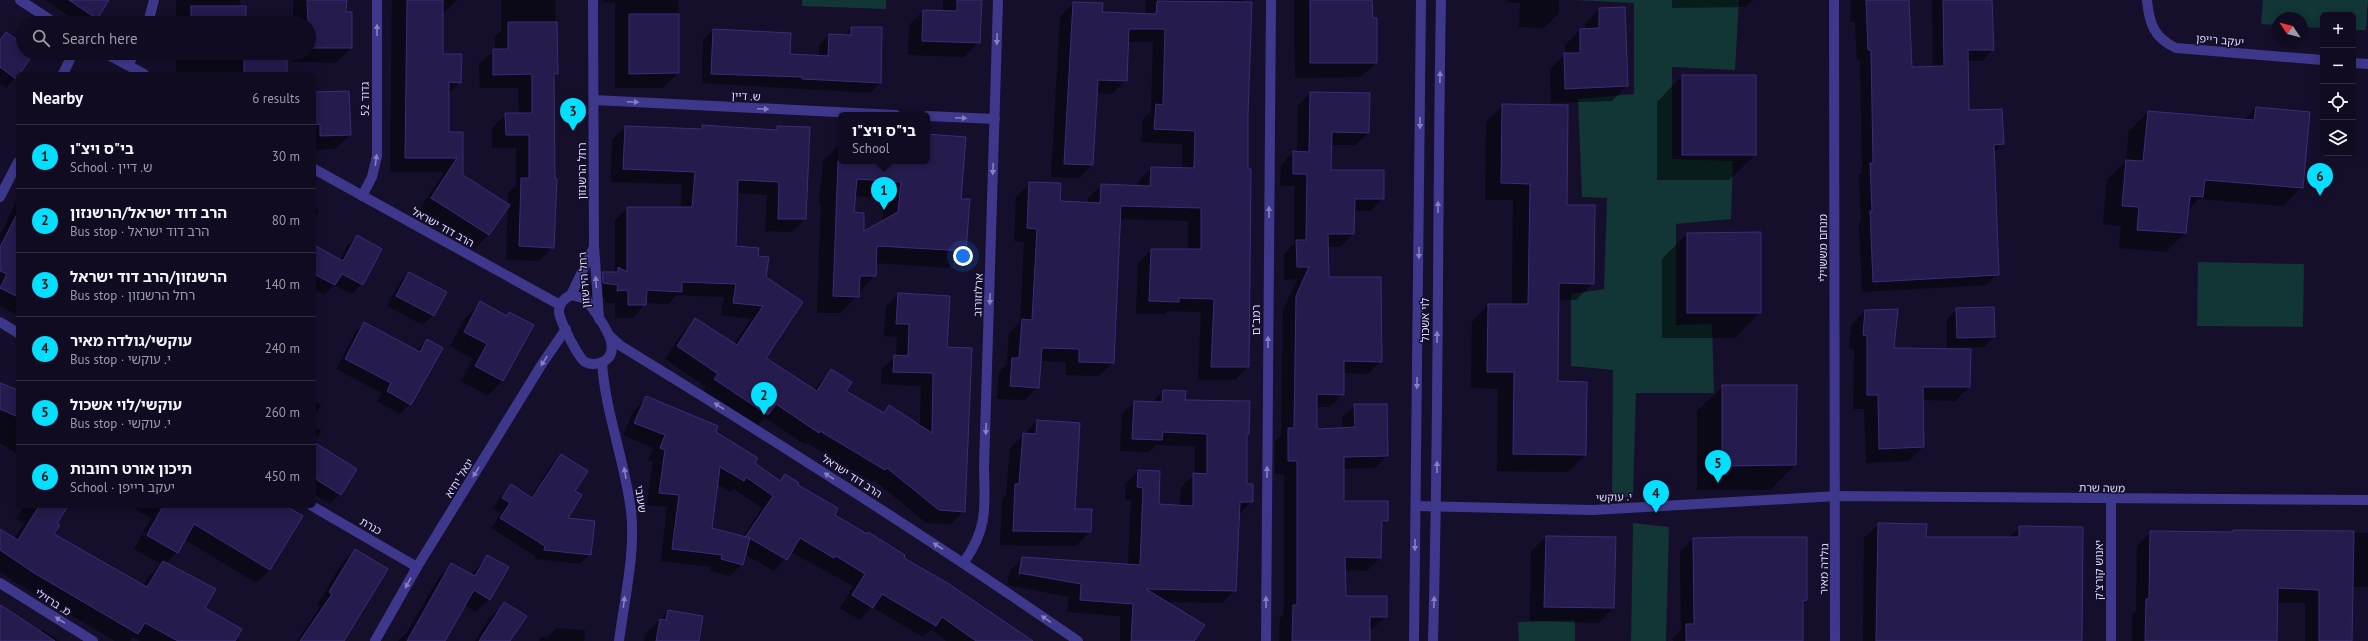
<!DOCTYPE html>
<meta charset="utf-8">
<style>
body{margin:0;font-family:"PT Sans","Noto Sans Hebrew",sans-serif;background:#191429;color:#f1f3f6}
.controls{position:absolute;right:12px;top:12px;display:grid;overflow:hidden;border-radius:6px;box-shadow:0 2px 10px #0003}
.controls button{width:36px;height:36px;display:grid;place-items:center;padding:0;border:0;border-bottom:1px solid #302b3e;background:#100b20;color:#f1f3f6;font:20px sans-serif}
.compass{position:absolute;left:2272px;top:12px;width:36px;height:36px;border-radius:50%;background:#100b20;box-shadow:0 2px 10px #0003;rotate:305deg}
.you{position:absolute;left:963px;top:256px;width:14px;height:14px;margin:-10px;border:3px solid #fff;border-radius:50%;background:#1a73e8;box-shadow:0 0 0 6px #1a73e833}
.badge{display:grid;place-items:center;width:26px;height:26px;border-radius:50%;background:#05dfff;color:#111;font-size:13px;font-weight:700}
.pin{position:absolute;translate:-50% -33px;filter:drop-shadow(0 1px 2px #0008)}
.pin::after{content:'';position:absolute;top:21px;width:14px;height:12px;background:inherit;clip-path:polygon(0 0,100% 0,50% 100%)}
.popup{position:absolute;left:838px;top:112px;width:92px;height:52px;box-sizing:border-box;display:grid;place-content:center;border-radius:6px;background:#100b20;filter:drop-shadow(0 1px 3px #0005);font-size:13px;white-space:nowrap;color:#9c9ba5}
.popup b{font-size:15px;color:#f1f3f6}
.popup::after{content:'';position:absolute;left:50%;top:100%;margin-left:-8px;border:8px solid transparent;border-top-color:#100b20}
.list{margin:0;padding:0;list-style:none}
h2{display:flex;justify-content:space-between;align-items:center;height:52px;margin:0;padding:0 16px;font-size:17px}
h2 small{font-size:13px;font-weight:400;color:#9c9ba5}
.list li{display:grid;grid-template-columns:26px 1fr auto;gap:12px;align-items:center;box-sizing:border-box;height:64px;padding:0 16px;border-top:1px solid #302b3e}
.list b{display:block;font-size:15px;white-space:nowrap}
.list p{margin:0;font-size:13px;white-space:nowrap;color:#9c9ba5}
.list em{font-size:13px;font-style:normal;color:#9c9ba5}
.icon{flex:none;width:22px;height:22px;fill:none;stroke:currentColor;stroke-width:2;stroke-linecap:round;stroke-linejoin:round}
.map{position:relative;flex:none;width:2368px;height:641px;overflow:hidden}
.search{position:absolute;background:#100b20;box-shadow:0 2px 10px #0003;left:16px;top:16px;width:300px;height:44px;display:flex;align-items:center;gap:10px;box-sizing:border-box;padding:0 14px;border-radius:22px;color:#9c9ba5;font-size:15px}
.panel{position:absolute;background:#100b20;box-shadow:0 2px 10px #0003;left:16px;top:72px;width:300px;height:436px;border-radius:6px}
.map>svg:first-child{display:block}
.green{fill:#123535}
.shadow{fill:#0007;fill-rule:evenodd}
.building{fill:#261b4d;stroke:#3d2b7a;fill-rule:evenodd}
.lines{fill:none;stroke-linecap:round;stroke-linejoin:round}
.minor{stroke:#3e388c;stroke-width:10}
.oneway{fill:#8680c0}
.labels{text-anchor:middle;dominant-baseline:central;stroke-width:3;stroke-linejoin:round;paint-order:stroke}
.street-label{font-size:11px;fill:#dfd9ff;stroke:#150f2b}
</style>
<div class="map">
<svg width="2368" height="641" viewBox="0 0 2368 641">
<rect width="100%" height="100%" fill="#150f2b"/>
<!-- green -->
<g class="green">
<polygon points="802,0 886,0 886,9 802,6"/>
<polygon points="1574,0 1739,0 1735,70 1672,67 1672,159 1733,161 1731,219 1676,224 1676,325 1712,324 1714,393 1636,393 1633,496 1612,499 1613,370 1571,366 1571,294 1604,289 1607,198 1582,197 1578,99 1634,94 1634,3"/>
<polygon points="2263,0 2368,0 2366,30 2353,30 2353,15 2323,15 2323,28 2302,27 2302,18 2278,18 2278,25 2261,24"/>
<polygon points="2198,262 2304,264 2303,327 2197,326"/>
<polygon points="1633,523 1669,527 1666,641 1631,641"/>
<polygon points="1575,620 1575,641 1519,641 1518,622"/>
</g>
<!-- shadow -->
<g class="shadow">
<polygon points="45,0 108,0 91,23 79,23"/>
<polygon points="176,0 240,0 239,7 245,23 176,23"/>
<polygon points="293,0 346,0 351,48 336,63 292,62 292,53 309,53 309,23 293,23"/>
<polygon points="392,0 457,0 443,14 442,55 460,82 448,94 448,133 462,133 462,176 508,205 508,193 516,185 516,148 492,148 492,128 506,114 519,114 518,88 480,88 479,64 495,50 495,37 501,31 501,0 555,0 557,74 553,78 553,247 539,261 506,260 508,206 489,235 474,249 417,213 444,172 390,172"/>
<polygon points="604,0 678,0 678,73 663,88 615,88 615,3 603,2"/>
<polygon points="943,0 981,0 979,42 964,57 908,55 909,25 923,11 943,11"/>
<polygon points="1146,0 1243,0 1247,114 1248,366 1235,380 1198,380 1201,312 1168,311 1165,314 1136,314 1138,264 1151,250 1188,250 1188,221 1120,219 1113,363 1099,376 1066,375 1066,362 1040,361 1038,387 1025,400 997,399 999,372 1007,364 1009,333 1020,322 1024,242 1014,241 1016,197 1030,183 1059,202 1088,203 1088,198 1102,185 1138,186 1138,182 1151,168 1182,169 1182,144 1141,142 1143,119 1151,111 1153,42 1128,42 1126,80 1112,94 1096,93 1092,165 1079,178 1051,177 1060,16 1074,3 1101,13 1145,14"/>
<polygon points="1294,0 1371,0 1376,63 1361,77 1295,78"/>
<polygon points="1507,0 1559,0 1559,13 1544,28 1519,27 1520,3 1507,2"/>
<polygon points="1672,0 1753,0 1746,7 1672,8"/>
<polygon points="1851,0 1908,0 1912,68 1933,67 1932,0 1991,0 1993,49 1982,61 1967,61 1968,112 2003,144 1993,153 1998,274 1986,285 1862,292 1859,224 1861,221 1859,175 1862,173 1860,60 1857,60 1855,22 1850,22"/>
<polygon points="1599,9 1627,86 1612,101 1551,103 1550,69 1566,54 1565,45 1580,30 1585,30 1585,24"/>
<polygon points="852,28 881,28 880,83 870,93 702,83 703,40 713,30 789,55 819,56 819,45 829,35 844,36"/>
<polygon points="6,33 23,45 23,53 33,53 16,78 6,88 0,84 0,39"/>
<polygon points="176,53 286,53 286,74 176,73"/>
<polygon points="1682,76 1755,155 1729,180 1657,180 1657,102"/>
<polygon points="314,93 350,135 335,149 314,150"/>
<polygon points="1310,93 1368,133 1355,145 1331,145 1330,172 1383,198 1370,211 1353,211 1353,234 1340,247 1328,247 1328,278 1381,361 1368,374 1343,373 1343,394 1330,407 1316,407 1316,428 1342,428 1342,418 1355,405 1387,456 1375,468 1343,469 1343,502 1387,521 1381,526 1380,558 1367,571 1345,570 1345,597 1386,616 1373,629 1369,629 1369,641 1279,641 1280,618 1284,614 1284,474 1275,474 1275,442 1281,435 1283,310 1297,279 1284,280 1284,254 1294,244 1294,186 1280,186 1281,165 1293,152 1297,153 1298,106"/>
<polygon points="1503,105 1566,206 1593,283 1576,300 1558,300 1557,382 1585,455 1568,472 1497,471 1498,389 1471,388 1472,322 1488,305 1512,305 1513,200 1485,200 1486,122"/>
<polygon points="2256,108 2302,187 2283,206 2199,199 2187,211 2185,233 2166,252 2119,248 2121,226 2103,224 2107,180 2126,161 2129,131 2148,112 2244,120"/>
<polygon points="702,126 774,131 778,127 805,219 792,232 765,231 767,195 736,193 735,247 757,257 765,278 765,358 814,390 831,370 845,391 882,414 889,407 920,426 921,386 881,384 882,369 896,356 897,337 884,336 886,307 898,294 946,348 964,511 951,524 926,523 874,480 872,482 807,443 806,445 765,418 755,428 702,393 706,387 665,359 683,332 695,319 734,344 751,319 721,315 724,297 677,295 668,304 645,303 633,318 615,318 615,303 605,303 605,298 591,295 590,285 603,273 615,272 615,220 628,208 681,208 682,184 611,182 612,140 625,127 699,130"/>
<path d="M927,134l33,66 5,51 -17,17 -73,-5v12l-34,38h-24l4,-110 -2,-1 4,-41 17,-17 1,17h86zM855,196l30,3 -3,23 -19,11 -10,-20z"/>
<polygon points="18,197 18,316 0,306 0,235"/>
<polygon points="314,207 319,210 314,220"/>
<polygon points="1687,234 1760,312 1735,338 1662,338 1662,259"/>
<polygon points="357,236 381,249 362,284 352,294 334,285 324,295 314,289 314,272 340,260 347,246"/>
<polygon points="409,273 433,315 423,325 387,306 399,283"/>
<polygon points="481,303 506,316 510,313 533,325 502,381 488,396 461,381 473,359 450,346 466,317"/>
<polygon points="1957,309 1994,337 1984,347 1948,348 1969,387 1955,401 1922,400 1923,447 1909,461 1866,463 1864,409 1853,409 1854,349 1849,349 1851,325 1865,311 1893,349 1947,350 1947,319"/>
<polygon points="364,323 416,351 427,340 410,404 400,414 377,401 382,393 336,369 355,333"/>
<polygon points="0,384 18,391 18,455 0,443"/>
<polygon points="1723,386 1795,465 1770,490 1697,490 1697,411"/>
<path d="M1163,391l85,43 -2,3v48l6,16 -13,13 -4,76 -13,13 -57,-1 28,39h-73v-25l-53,-4 2,-15 -62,-12 3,-14 13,-13 105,8 3,-66h-6v-16l13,-13 20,34 22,1 1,-19 14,-13v-28l-39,-1 -7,7 -29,-1 2,-37 12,-12h18zM1019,570h2l-2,8h-2z"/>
<path d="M646,398l68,35 65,48 6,-6 48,40 197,126h-83l-16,-11 -8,7 -51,-30 -12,13 -20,-12 13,-22 -62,-34 -17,19 -30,-17 -2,10 -12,12 -20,-5 1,-4 -50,-6 6,-54 -20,-2 6,-43 -5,-2 5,-12 -30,-13 11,-25zM717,484l14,8 3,-3 28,19 -20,29 -31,-8z"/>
<polygon points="314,401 321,405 314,416"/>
<polygon points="1037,421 1073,510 1090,532 1076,546 1000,545 1002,499 1006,495 1010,448"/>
<polygon points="314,427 321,431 314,441"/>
<polygon points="561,455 574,491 566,519 590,554 580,564 535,559 535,556 491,528 501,513 493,508 501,496 511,486 530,498 551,465"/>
<polygon points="314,471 340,494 330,504 314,494"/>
<polygon points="24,506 67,506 56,524 53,534 143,586 150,575 161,564 134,549 142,534 174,552 174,549 143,532 151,518 130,506 284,506 270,570 256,583 184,539 177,552 166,563 204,609 240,641 140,641 133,637 130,641 115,641 21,586 0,572 0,533 14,539 24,523 16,519"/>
<polygon points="1879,524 1925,538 2008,538 2020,527 2081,641 1863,641 1864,538"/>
<polygon points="2233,531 2368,533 2368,587 2351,587 2351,641 2305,641 2305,603 2277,603 2276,641 2132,641 2132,615 2136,611 2137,546 2151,532 2231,533"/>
<polygon points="1546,537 1613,608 1599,623 1530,621 1531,551"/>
<polygon points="1693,539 1806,600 1802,605 1802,641 1673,641 1673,638 1681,630 1680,552"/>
<polygon points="355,550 343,641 297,641 320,607 317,605 342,563"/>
<polygon points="487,556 489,599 476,612 464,605 439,641 398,641 407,632 439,577 452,564 471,575"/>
<polygon points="504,604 509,641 475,641 489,618"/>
<polygon points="668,611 698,641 644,641 645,635"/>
<polygon points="0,615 41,633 43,630 60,641 0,641"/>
<polygon points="557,628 585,630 584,641 539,641 542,637 547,638"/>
</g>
<!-- building -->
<g class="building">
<polygon points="69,0 109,0 97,19"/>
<polygon points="307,0 347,0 346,12 352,12 352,48 309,48"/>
<polygon points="407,0 443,0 443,54 462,54 461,83 449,82 449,132 463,132 463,175 510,205 489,235 431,198 457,158 405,158"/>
<polygon points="957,0 982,0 980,43 922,41 923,10 957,11"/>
<polygon points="1310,0 1372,0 1373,18 1377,18 1377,63 1310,63"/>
<polygon points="1866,0 1909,0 1912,67 1944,66 1943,0 1992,0 1994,50 1968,50 1969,110 2002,109 2004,144 1994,145 1999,275 1873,282 1870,211 1872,211 1870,163 1873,163 1871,50 1868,50"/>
<polygon points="1157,1 1252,2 1248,114 1248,169 1251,169 1249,367 1211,367 1214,299 1179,298 1179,302 1149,301 1151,249 1201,249 1201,208 1121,206 1114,363 1079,362 1079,349 1042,348 1039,388 1010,386 1012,358 1019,358 1022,319 1032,320 1037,229 1027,228 1029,182 1061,183 1060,201 1100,203 1101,184 1150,186 1151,167 1194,168 1195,131 1154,129 1156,104 1163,105 1165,29 1129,29 1127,81 1098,80 1093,165 1064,164 1073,2 1103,3 1102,12 1156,14"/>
<rect x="191" y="6" width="55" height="17"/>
<polygon points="1625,7 1628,86 1565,89 1564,53 1580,53 1580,29 1599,28 1599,8"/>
<polygon points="629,14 679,14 679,73 629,74"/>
<polygon points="508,22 557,22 558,74 554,74 555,179 557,179 554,248 519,246 521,178 529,178 529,135 506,135 505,113 532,113 532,74 493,75 493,49 508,49"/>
<polygon points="851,27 882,27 881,83 802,79 802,77 711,74 713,29 791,33 790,54 828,56 829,34 851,35"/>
<polygon points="6,32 23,44 23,53 34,53 16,79 0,67 0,40"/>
<polygon points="190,53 287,53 287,74 244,74 244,59 190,59"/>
<rect x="1682" y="75" width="74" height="80"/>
<polygon points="349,91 351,135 320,136 320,124 314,125 314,92"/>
<polygon points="1310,92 1370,93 1369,133 1332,132 1331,170 1384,170 1384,199 1355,199 1354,234 1328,234 1329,277 1381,277 1382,362 1344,361 1344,395 1317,394 1317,427 1319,429 1355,427 1354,404 1387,404 1388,456 1344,457 1344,501 1388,501 1388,521 1382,521 1381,558 1345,557 1346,596 1387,596 1387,617 1370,617 1370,641 1292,641 1293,605 1297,605 1297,461 1288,461 1288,428 1294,428 1296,296 1309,267 1297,267 1296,240 1306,240 1307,174 1293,174 1293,151 1309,152"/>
<polygon points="1502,104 1568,105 1567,205 1595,205 1594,284 1559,283 1558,381 1587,382 1586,455 1513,454 1514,372 1487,372 1488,304 1528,304 1530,184 1501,183"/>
<polygon points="2256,107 2310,112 2303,188 2205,180 2203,197 2190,196 2186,233 2137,230 2139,207 2122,206 2126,160 2143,161 2148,111 2254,120"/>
<polygon points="702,125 777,130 777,126 810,127 806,219 778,219 779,182 738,180 736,246 759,248 758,256 769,257 766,277 803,302 766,358 817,391 831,369 852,382 846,391 884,413 889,405 932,433 933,373 893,372 894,355 908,356 909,324 896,324 898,293 950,296 947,347 972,348 965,512 939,510 887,468 885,470 820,431 819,433 776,404 768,415 714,379 718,374 677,346 695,318 737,345 763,306 733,303 736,284 682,282 682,292 647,290 646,305 628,305 628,290 617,291 618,285 603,283 602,272 618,272 618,267 627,272 627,207 692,207 695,172 623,169 625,126 702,129"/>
<path d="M927,134l39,3 -5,62h9l-4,52 -89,-5 -1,30h-16l-1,21 -26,-1 5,-135h89zM857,179l44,3 -3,30 -34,19v-18l-10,-1z"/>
<polygon points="18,212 18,297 0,288 7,274 0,271 0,247"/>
<polygon points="1761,232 1761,313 1687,313 1687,233"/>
<polygon points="357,235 382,249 363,285 342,274 335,285 314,274 314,245 343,261"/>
<polygon points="409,272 447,292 434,316 396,296"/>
<polygon points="480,301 507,316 509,312 534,325 503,381 475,366 487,344 464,332"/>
<polygon points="1994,307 1995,337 1957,338 1956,308"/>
<polygon points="1898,309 1894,348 1971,349 1970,387 1923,387 1924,447 1879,449 1878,395 1867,395 1867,336 1863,335 1865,310"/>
<polygon points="364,322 420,352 427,339 443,348 411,405 387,391 391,383 345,359"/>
<polygon points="0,383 18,390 18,417 0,409"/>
<polygon points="1722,385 1797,385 1796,465 1722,466"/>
<polygon points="1163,390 1186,391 1185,400 1250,401 1249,434 1247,434 1247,484 1253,484 1253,502 1240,502 1236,591 1146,589 1205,625 1194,641 1131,641 1133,604 1080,600 1081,584 1019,573 1022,557 1140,565 1143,488 1137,487 1138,470 1160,471 1159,504 1193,506 1193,473 1207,474 1207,434 1163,432 1162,440 1132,439 1134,401 1162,402"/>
<polygon points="646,396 718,426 716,432 758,458 755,463 780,481 785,474 799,483 798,485 838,508 835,515 867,534 868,532 905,555 904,558 949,584 1033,641 976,641 942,617 936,626 882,594 873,608 852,595 865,574 836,556 834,558 800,538 787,560 746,536 773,496 746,477 744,481 720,467 712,528 750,538 743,565 721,559 722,555 672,549 679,495 659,493 665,450 660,448 665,435 634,423"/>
<polygon points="1037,420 1080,423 1075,509 1092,509 1091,532 1013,531 1015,484 1019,484 1023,433 1036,434"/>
<polygon points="314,442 357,469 341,495 314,478"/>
<polygon points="561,454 588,471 575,491 582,495 568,518 595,521 591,555 544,550 545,546 500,518 510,503 502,498 511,484 532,498"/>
<polygon points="39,506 68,506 57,523 60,525 54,534 147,587 163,561 216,589 205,608 242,629 235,641 178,641 145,623 138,634 34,573 0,550 0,529 18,540"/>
<polygon points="163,506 286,506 303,516 270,570 194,524 178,553 147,535"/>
<polygon points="1878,523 1927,524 1926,537 2019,537 2019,526 2083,527 2082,641 1876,641"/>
<polygon points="2233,530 2354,531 2352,641 2319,641 2319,590 2278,588 2277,641 2145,641 2146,599 2149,599 2150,531 2233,532"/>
<polygon points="1546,536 1616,537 1614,608 1544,607"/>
<polygon points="1736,537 1807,537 1807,600 1803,601 1803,641 1686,641 1686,624 1694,624 1693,538"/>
<polygon points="355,549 388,569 344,641 300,641 332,594 329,592"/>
<polygon points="487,555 509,567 490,600 474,590 445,641 407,641 451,563 475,576"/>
<polygon points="504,602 527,616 510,641 479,641"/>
<polygon points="0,605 16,615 55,641 0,641"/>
<polygon points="668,610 703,616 699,641 656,641 660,619 666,620"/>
</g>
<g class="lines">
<!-- minor -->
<g class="minor">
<polyline points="20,0 55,23"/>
<polyline points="593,0 594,245 599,319"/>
<polyline points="1834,0 1835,641"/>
<path d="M2147,0c2,23 7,38 29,48l147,12"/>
<polyline points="148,23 154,0"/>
<polyline points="105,53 144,74"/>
<polyline points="2353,63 2368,64"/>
<polyline points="128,65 135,53"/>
<polyline points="63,74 73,53"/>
<polyline points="594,100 896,115"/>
<polyline points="927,116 995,119"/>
<polyline points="314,169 560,305"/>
<polyline points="362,196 372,177 377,156 377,0"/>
<polyline points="0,197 18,162"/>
<path d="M571,295l15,4c9,14 41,50 17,63 -5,2 -12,3 -18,0 -7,-5 -26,-42 -26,-51 0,-8 6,-13 12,-16z"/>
<polyline points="571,295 593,249"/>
<polyline points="0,322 18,333"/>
<path d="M610,336l11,10c155,95 308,192 457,295"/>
<path d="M602,362c3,50 23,99 29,149 5,39 -7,91 -12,130"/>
<polyline points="312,506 417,567"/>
<polyline points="1416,506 1593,510 1837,496 2368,500"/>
<path d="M964,562c24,-34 21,-55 20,-94l14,-468"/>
<polyline points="0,583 93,641"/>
<polyline points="375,641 417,567 542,364 566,329"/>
<polyline points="1266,641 1271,0"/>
<polyline points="1414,641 1421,0"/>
<path d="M1433,641c6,-214 4,-427 8,-641"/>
<polyline points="2111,641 2111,500"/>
</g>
</g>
<!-- one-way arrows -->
<defs><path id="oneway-solid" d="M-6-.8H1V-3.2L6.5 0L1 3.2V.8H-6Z"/></defs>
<g class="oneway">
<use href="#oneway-solid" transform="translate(377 30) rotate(-90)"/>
<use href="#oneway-solid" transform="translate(997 39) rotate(92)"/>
<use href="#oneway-solid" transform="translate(1440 77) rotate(-89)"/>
<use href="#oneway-solid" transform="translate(633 102) rotate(3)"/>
<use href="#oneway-solid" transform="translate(763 109) rotate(3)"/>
<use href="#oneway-solid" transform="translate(961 118) rotate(2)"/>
<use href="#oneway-solid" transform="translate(1420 123) rotate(90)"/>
<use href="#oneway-solid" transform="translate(376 160) rotate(-82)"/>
<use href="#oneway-solid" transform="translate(993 169) rotate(92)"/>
<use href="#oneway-solid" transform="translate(1438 207) rotate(-90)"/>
<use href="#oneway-solid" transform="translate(1269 212) rotate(-90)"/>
<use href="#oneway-solid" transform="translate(1419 253) rotate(91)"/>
<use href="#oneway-solid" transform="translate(596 282) rotate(-94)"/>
<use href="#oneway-solid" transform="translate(990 299) rotate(92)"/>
<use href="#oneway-solid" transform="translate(1437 337) rotate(-90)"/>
<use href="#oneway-solid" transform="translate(1268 342) rotate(-90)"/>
<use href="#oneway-solid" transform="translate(544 361) rotate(123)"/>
<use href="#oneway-solid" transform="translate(1417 383) rotate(91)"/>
<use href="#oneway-solid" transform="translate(719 406) rotate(-147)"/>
<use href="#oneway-solid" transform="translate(986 429) rotate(92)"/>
<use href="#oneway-solid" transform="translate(1437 467) rotate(-90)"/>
<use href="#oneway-solid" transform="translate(476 472) rotate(122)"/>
<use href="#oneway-solid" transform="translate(1267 472) rotate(-90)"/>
<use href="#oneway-solid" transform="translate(625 473) rotate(-100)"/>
<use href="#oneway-solid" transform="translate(829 476) rotate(-147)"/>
<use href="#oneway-solid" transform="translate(1415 545) rotate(91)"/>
<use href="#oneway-solid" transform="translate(938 546) rotate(-147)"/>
<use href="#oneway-solid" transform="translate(408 583) rotate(119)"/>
<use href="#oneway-solid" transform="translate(624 602) rotate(-83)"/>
<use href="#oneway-solid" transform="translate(1266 602) rotate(-90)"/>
<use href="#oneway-solid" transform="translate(1434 602) rotate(-88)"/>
<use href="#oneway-solid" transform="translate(1046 619) rotate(-145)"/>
<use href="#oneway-solid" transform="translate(60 620) rotate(-148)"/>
</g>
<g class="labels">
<!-- street labels -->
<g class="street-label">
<text transform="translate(2220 40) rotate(5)">יעקב רייפן</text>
<text transform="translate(746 96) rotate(3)">ש. דיין</text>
<text transform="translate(365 99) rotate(-90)">גדוד 52</text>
<text transform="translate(582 171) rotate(-90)">רחל הרשנזון</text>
<text transform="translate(443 227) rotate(29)">הרב דוד ישראל</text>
<text transform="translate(1823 248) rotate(-90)">מנחם מששוילי</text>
<text transform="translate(584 280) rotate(-94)">רחל הירשזון</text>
<text transform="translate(978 295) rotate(-88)">ארלוזורוב</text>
<text transform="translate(1256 320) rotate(-90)">רמב"ם</text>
<text transform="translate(1425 320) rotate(-90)">לוי אשכול</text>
<text transform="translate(852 476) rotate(33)">הרב דוד ישראל</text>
<text transform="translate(459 478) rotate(-58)">יגאל יחיא</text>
<text transform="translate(2102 488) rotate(1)">משה שרת</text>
<text transform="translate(1614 497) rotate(-2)">י. עוקשי</text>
<text transform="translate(641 499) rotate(82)">שעובי</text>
<text transform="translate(371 526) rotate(30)">כנרת</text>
<text transform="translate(1824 569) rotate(-89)">גולדה מאיר</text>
<text transform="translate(2099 570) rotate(-90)">יאנוש קורצ'ק</text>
<text transform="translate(53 602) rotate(32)">מ. ברזילי</text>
</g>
</g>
</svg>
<div class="controls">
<button>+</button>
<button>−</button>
<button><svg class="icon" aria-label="locate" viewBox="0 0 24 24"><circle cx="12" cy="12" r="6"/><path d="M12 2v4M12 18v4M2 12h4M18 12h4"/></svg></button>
<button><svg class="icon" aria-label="layers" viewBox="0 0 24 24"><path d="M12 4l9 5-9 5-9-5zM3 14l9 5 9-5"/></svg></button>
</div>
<svg class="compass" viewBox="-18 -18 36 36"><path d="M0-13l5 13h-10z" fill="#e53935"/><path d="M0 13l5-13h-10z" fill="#9c9ba5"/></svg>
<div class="you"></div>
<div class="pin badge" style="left:884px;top:210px">1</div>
<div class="popup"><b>בי&quot;ס ויצ&quot;ו</b>School</div>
<div class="pin badge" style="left:764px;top:415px">2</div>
<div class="pin badge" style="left:573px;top:131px">3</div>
<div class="pin badge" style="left:1656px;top:513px">4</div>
<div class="pin badge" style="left:1718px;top:483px">5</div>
<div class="pin badge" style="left:2320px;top:196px">6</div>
<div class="search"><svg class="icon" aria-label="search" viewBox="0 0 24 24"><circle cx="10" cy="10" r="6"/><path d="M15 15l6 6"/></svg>Search here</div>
<section class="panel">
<h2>Nearby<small>6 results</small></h2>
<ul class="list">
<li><span class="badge">1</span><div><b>בי&quot;ס ויצ&quot;ו</b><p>School · ש. דיין</p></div><em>30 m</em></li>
<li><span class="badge">2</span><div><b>הרב דוד ישראל/הרשנזון</b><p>Bus stop · הרב דוד ישראל</p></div><em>80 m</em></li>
<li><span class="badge">3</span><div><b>הרשנזון/הרב דוד ישראל</b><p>Bus stop · רחל הרשנזון</p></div><em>140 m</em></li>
<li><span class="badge">4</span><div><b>עוקשי/גולדה מאיר</b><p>Bus stop · י. עוקשי</p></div><em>240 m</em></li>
<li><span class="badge">5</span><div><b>עוקשי/לוי אשכול</b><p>Bus stop · י. עוקשי</p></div><em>260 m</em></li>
<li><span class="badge">6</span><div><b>תיכון אורט רחובות</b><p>School · יעקב רייפן</p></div><em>450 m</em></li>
</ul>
</section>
</div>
